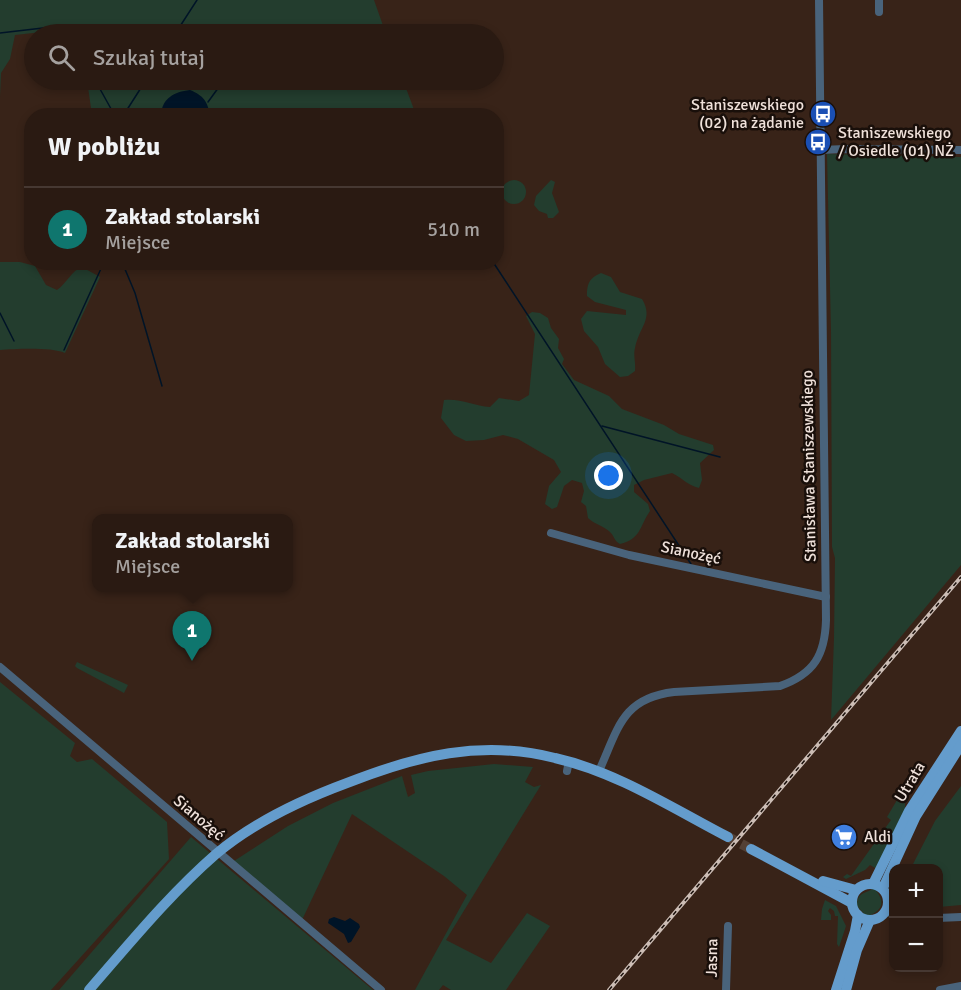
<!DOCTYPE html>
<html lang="pl">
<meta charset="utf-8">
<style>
body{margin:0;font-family:Signika,sans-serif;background:#362720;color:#f1f3f6}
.controls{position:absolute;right:18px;bottom:18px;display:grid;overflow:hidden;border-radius:12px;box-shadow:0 3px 9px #0003}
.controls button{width:54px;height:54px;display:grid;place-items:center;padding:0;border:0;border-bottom:2px solid #463832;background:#2a1a12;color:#f1f3f6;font:30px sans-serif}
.you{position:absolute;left:609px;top:476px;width:21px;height:21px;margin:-15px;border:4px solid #fff;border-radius:50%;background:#1a73e8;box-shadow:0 0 0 9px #1a73e833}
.badge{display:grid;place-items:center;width:39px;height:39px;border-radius:50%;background:#0f766e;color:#fff;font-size:20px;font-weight:700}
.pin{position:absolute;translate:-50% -50px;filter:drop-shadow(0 2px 3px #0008)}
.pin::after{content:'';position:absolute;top:32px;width:21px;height:18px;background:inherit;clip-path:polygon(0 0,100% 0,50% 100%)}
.popup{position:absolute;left:92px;top:514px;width:201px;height:78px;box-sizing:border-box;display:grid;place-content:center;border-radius:12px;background:#2a1a12;filter:drop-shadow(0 2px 4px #0005);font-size:20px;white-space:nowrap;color:#a5a19f}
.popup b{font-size:22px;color:#f1f3f6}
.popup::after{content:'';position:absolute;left:50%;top:100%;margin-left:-12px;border:12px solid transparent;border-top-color:#2a1a12}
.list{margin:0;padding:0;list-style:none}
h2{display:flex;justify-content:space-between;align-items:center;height:78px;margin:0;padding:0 24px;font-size:26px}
h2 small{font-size:20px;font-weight:400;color:#a5a19f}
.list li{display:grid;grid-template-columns:39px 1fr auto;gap:18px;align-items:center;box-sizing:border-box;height:84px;padding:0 24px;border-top:2px solid #463832}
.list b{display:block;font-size:22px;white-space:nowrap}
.list p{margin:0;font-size:20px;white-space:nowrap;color:#a5a19f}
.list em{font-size:20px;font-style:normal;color:#a5a19f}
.icon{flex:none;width:33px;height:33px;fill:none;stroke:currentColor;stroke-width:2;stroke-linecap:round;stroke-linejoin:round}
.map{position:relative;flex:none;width:961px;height:990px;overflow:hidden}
.search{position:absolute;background:#2a1a12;box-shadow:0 3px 9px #0003;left:24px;top:24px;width:480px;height:66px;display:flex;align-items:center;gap:15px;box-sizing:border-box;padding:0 21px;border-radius:33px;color:#a5a19f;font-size:22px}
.panel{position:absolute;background:#2a1a12;box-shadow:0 3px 9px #0003;left:24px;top:108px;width:480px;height:162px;border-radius:24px}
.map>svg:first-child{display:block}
.green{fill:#233d2e}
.water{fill:#001427}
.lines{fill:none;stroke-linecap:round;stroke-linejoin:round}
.stream{stroke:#001427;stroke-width:1.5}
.major-tunnel{stroke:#534035;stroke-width:10;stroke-dasharray:10 5;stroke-linecap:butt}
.minor{stroke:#49637b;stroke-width:8}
.major{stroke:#649ccc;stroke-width:10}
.rail-casing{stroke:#ccbdb5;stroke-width:4}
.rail{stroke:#190f0a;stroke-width:1.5;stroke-dasharray:4.5;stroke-linecap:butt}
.labels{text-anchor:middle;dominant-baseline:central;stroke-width:5;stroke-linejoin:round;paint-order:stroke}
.poi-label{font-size:16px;fill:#efe1da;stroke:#190f0a;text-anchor:start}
.street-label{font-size:16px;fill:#efe1da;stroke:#190f0a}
</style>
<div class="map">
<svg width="961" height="990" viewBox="0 0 961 990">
<rect width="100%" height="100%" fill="#382318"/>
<!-- green -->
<g class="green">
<polygon points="0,0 374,0 386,34 68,34 60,30 15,35 10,59 1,73 0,97"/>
<polygon points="87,80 403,80 416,115 92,115"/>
<polygon points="827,154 961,157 961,565 831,720 834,638 835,558 832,547 831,331"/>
<circle cx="514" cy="192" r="12"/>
<polygon points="551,180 555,182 552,193 559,212 553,218 548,218 547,214 539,211 534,205 536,196"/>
<path d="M0,262h20l15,4 11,19 11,5c10,-7 14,-19 25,-23l18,10 -35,76c-14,-6 -49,-4 -65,-3z"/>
<path d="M601,273l10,4 9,15 22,7c12,20 -3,28 -7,49 -2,7 1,15 0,23l-7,5 -8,1 -15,-13 -7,-17 -14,-16 -3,-12 6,-8 39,4v-5l-31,-8 -8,-6c0,-12 2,-18 14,-23z"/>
<path d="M532,312l8,1 8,5 3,10 8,11 -1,9 6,11 -2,5 12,16 35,16 13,13 42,16 15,9 34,11 1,5 -14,13 2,17 -3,8c-14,-4 -15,-9 -27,-15l-28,7 -10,5v7l14,12 2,7c-11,16 -9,28 -30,33 -6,-3 -5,-7 -10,-12 -6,-6 -16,-8 -22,-14l-2,-12 -5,-4 3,-11 -2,-8 -10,-3 -8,6 -7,21 -5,2 -7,-5 4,-18 12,-14 -7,-12 -36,-21 -15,-4 -19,5 -18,1 -12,-6 -13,-17 3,-18c16,-2 30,6 46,7l9,-9 20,3 10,-6 6,-61 -9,-18z"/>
<polygon points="77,662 128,685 124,693 77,668 75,666"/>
<polygon points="0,682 75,743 70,756 77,762 92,759 167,822 169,859 51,990 0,990"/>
<polygon points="494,764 533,767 525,782 534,787 541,785 446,940 491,963 527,913 550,926 506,990 451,990 443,985 439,990 415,990 467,895 444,876 352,814 302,920 234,861 288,826 333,803 402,776 408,797 415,793 411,775 428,771"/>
<polygon points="961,786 961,905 939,907 938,868 911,868 935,821"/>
<polygon points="901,799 905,802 905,810 877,869 870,865 865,870 846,879 843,877 847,874 851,876 891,820 887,817 897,800"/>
<polygon points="191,837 373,990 59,990"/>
<path d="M874,888c13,15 8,22 -7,29l-10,-11c0,-14 8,-12 17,-18z"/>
<polygon points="825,900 836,906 846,926 839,947 837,944 838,916 835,916 834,911 830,908 828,911 831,915 831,920 821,920 822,909"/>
</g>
<!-- water -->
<g class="water">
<path d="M190,90c14,6 17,11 20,25h-49c1,-17 13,-23 29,-25z"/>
<polygon points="334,917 345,921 350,918 359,924 360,927 351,942 348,943 344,934 328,923 329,919"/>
</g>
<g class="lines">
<!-- stream -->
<g class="stream">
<polyline points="0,33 60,26 67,29 70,34"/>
<polyline points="175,34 197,0"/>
<polyline points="95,80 115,116"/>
<polyline points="208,102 224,80"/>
<polyline points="123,116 146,80"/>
<polyline points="122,262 135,293 162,386"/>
<polyline points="493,262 691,564"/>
<polyline points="0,313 14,341"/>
<polyline points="64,350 104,262"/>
<polyline points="602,426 720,457"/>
</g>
<!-- major-tunnel -->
<polyline class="major-tunnel" points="728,837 751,849"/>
<!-- minor -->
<g class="minor">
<polyline points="879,0 879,12"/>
<polyline points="821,150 845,149 961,150"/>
<polyline points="551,533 629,555 826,597"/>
<polyline points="0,667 381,990"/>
<polyline points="567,771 569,761"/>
<path d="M599,771c19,-42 23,-73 75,-79l106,-6c34,-12 45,-31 46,-66l-7,-620"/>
<polyline points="888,902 894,905"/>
<polyline points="885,912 894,913"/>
<polyline points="938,918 961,917"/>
<polyline points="726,990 728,926"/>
<polyline points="940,990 961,986"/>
</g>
<!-- major -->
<g class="major">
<polyline points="751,849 852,903"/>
<polyline points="823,881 856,890"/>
<circle cx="870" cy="902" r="18"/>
<polyline points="873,884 909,811 961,731"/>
<polyline points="883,888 916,816 961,745"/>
<path d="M89,990c41,-47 80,-95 127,-136 38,-32 85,-54 131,-71 69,-27 134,-44 208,-25 62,14 117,50 173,79"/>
<polyline points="836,990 855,931 858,915"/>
<polyline points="846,990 857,950 870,920"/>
</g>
<defs>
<polyline id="rail" points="609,990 961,577"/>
</defs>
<!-- rail casing -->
<use href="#rail" class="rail-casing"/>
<!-- rail -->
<use href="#rail" class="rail"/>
</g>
<!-- icons -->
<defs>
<symbol id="bus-disc" viewBox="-11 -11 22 22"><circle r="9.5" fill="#1a4fb4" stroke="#190f0a"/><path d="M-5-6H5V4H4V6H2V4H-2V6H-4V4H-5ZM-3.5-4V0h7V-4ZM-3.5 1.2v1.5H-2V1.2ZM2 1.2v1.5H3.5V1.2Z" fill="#fff"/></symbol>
<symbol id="supermarket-disc" viewBox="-11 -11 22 22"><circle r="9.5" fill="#3f7fe0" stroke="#190f0a"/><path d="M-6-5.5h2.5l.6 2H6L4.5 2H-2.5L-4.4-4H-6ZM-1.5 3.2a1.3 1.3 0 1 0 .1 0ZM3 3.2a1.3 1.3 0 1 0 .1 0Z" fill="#fff"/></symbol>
</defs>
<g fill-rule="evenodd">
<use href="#bus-disc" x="808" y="99" width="30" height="30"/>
<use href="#bus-disc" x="803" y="127" width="30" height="30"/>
<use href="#supermarket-disc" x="829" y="822" width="30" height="30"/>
</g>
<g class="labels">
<!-- poi labels -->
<g class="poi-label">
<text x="804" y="105" text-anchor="end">Staniszewskiego<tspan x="804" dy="18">(02) na żądanie</tspan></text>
<text x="838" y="133">Staniszewskiego<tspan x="838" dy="18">/ Osiedle (01) NŻ</tspan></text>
<text x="864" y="837">Aldi</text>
</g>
<!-- street labels -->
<g class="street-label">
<text transform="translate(809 466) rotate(-91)">Stanisława Staniszewskiego</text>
<text transform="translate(691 553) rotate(12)">Sianożęć</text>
<text transform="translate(910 782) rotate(-59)">Utrata</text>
<text transform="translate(199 818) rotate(40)">Sianożęć</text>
<text transform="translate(712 958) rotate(-89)">Jasna</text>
</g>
</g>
</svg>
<div class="controls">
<button>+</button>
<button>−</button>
</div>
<div class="you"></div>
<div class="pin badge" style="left:192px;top:661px">1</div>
<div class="popup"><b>Zakład stolarski</b>Miejsce</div>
<div class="search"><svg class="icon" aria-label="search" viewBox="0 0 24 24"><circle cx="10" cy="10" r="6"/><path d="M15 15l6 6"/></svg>Szukaj tutaj</div>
<section class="panel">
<h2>W pobliżu<small></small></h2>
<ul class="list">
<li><span class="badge">1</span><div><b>Zakład stolarski</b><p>Miejsce</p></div><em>510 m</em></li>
</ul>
</section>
</div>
